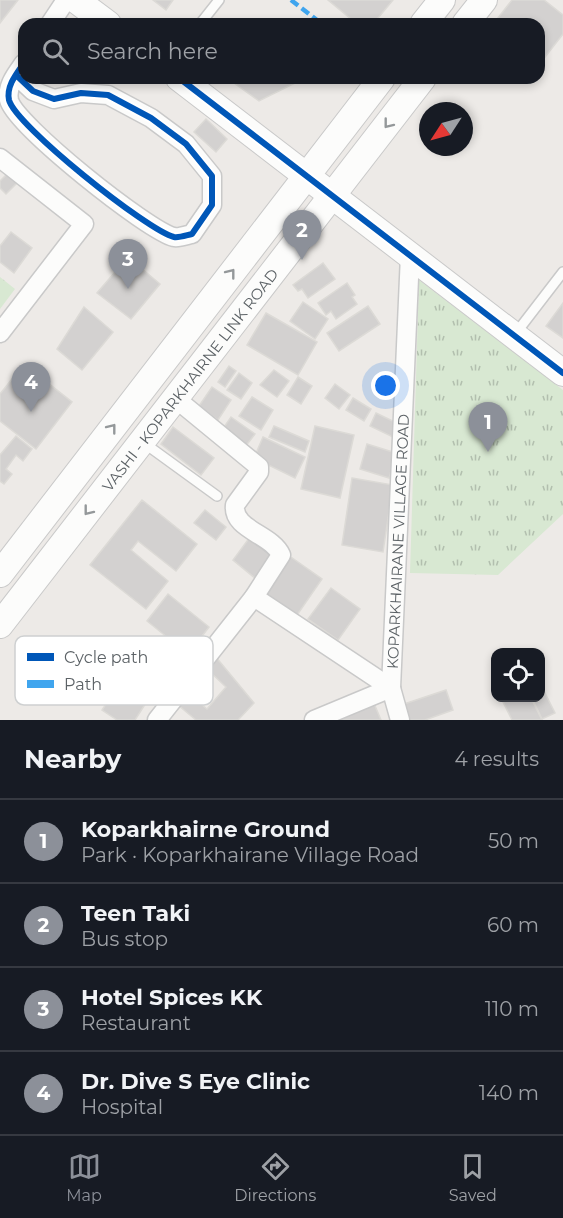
<!DOCTYPE html>
<meta charset="utf-8">
<style>
body{margin:0;font-family:Montserrat,sans-serif;background:#20242c;color:#f1f3f6}
.controls{position:absolute;right:18px;bottom:18px;display:grid;overflow:hidden;border-radius:12px;box-shadow:0 3px 9px #0003}
.controls button{width:54px;height:54px;display:grid;place-items:center;padding:0;border:0;border-bottom:2px solid #363941;background:#171b24;color:#f1f3f6;font:30px sans-serif}
.compass{position:absolute;left:419px;top:102px;width:54px;height:54px;border-radius:50%;background:#171b24;box-shadow:0 3px 9px #0003;rotate:234deg}
.you{position:absolute;left:386px;top:386px;width:21px;height:21px;margin:-15px;border:4px solid #fff;border-radius:50%;background:#1a73e8;box-shadow:0 0 0 9px #1a73e833}
.badge{display:grid;place-items:center;width:39px;height:39px;border-radius:50%;background:#8c9099;color:#fff;font-size:20px;font-weight:700}
.pin{position:absolute;translate:-50% -50px;filter:drop-shadow(0 2px 3px #0008)}
.pin::after{content:'';position:absolute;top:32px;width:21px;height:18px;background:inherit;clip-path:polygon(0 0,100% 0,50% 100%)}
.list{margin:0;padding:0;list-style:none}
h2{display:flex;justify-content:space-between;align-items:center;height:78px;margin:0;padding:0 24px;font-size:26px}
h2 small{font-size:20px;font-weight:400;color:#9ea1a6}
.list li{display:grid;grid-template-columns:39px 1fr auto;gap:18px;align-items:center;box-sizing:border-box;height:84px;padding:0 24px;border-top:2px solid #363941}
.list b{display:block;font-size:22px;white-space:nowrap}
.list p{margin:0;font-size:20px;white-space:nowrap;color:#9ea1a6}
.list em{font-size:20px;font-style:normal;color:#9ea1a6}
.icon{flex:none;width:33px;height:33px;fill:none;stroke:currentColor;stroke-width:2;stroke-linecap:round;stroke-linejoin:round}
.map{position:relative;flex:none;width:563px;height:720px;overflow:hidden}
.search{position:absolute;background:#171b24;box-shadow:0 3px 9px #0003;left:18px;right:18px;top:18px;height:66px;display:flex;align-items:center;gap:15px;box-sizing:border-box;padding:0 21px;border-radius:18px;color:#9ea1a6;font-size:22px}
.sheet{height:414px;background:#171b24}
nav{display:flex;justify-content:space-around;align-items:center;box-sizing:border-box;height:84px;border-top:2px solid #363941;background:#171b24;font-size:16px;color:#9ea1a6}
nav a{display:grid;justify-items:center;gap:3px}
nav .on{color:#8c9099}
.map>svg:first-child{display:block}
.park{fill:url(#park-tufts)}
.building{fill:#d3d1d0;stroke:#dcdad6;stroke-width:1.5}
.lines{fill:none;stroke-linecap:round;stroke-linejoin:round}
.lane-casing{stroke:#c9c9c9;stroke-width:12}
.street-casing{stroke:#c9c9c9;stroke-width:21}
.secondary-casing{stroke:#c9c9c9;stroke-width:28}
.lane{stroke:#fcfcfb;stroke-width:9}
.street{stroke:#fcfcfb;stroke-width:18}
.secondary{stroke:#fcfcfb;stroke-width:26}
.quiet{stroke:#40a5ee;stroke-width:4.5;stroke-dasharray:9 4.5;stroke-linecap:butt}
.cycleway-casing{stroke:#fff;stroke-width:10}
.cycleway{stroke:#0057b8;stroke-width:6}
.oneway{stroke:#94989a}
.labels{text-anchor:middle;dominant-baseline:central;stroke-width:4.5;stroke-linejoin:round;paint-order:stroke}
.street-label{font-size:15px;fill:#5c6266;stroke:#fff}
.key{fill:#fff;stroke:#ced0d1;stroke-width:1.5}
.key-label{font-size:16px;fill:#5c6266}
</style>
<div class="map">
<svg width="563" height="720" viewBox="0 0 563 720">
<defs>
<pattern id="park-tufts" width="24" height="20" patternUnits="userSpaceOnUse" patternTransform="scale(1.5)"><rect width="24" height="20" fill="#d8e8d2"/><path d="M3 7l-1-3M5 7V3M7 7l1-3M15 17l-1-3M17 17v-4M19 17l1-3" fill="none" stroke="#b2bfae"/></pattern>
</defs>
<rect width="100%" height="100%" fill="#edeae7"/>
<!-- park -->
<g class="park">
<polygon points="0,277 15,289 0,309"/>
<polygon points="419,280 563,390 563,514 498,575 410,573"/>
</g>
<!-- building -->
<g class="building">
<polygon points="0,0 18,0 0,23"/>
<polygon points="153,0 173,0 166,10"/>
<polygon points="328,0 393,0 373,24 357,24"/>
<polygon points="512,0 544,0 563,15 563,34 542,61 539,59 539,24 494,23"/>
<polygon points="227,78 305,78 259,101"/>
<polygon points="206,119 227,139 216,152 194,132"/>
<polygon points="11,170 21,179 6,194 0,188 0,181"/>
<polygon points="11,232 32,248 14,273 0,262 0,246"/>
<polygon points="128,257 160,284 131,319 97,293"/>
<polygon points="323,263 335,279 308,298 302,289 298,291 293,285"/>
<polygon points="347,283 355,295 352,297 357,304 336,319 331,311 326,315 318,303"/>
<polygon points="303,302 328,319 315,339 290,321"/>
<polygon points="563,303 563,338 546,326"/>
<polygon points="368,306 380,324 339,351 327,333"/>
<polygon points="84,307 113,332 82,370 57,349"/>
<polygon points="266,313 317,342 298,375 247,345"/>
<polygon points="24,364 72,402 36,449 0,421 0,394"/>
<polygon points="229,366 236,371 225,387 218,382"/>
<polygon points="274,370 289,381 277,397 260,385"/>
<polygon points="239,373 252,383 241,399 227,390"/>
<polygon points="298,377 312,386 301,404 287,395"/>
<polygon points="335,384 350,395 339,409 325,398"/>
<polygon points="212,387 231,400 218,420 199,406"/>
<polygon points="252,397 273,410 261,430 239,416"/>
<polygon points="353,398 371,409 364,421 346,410"/>
<polygon points="376,413 399,424 393,437 370,426"/>
<polygon points="231,417 255,434 245,447 222,430"/>
<polygon points="274,426 309,441 305,452 269,437"/>
<polygon points="315,426 354,435 340,498 301,489"/>
<polygon points="173,427 214,458 201,475 161,444"/>
<polygon points="16,436 32,449 23,461 16,455 6,469 12,474 4,484 0,481 0,455"/>
<polygon points="263,437 305,457 295,478 254,458"/>
<polygon points="367,444 396,453 389,478 360,469"/>
<polygon points="352,478 393,485 383,552 342,545"/>
<polygon points="142,500 197,544 176,571 138,541 131,550 168,581 146,609 90,565"/>
<polygon points="205,510 226,527 216,540 194,523"/>
<polygon points="250,537 274,556 256,579 233,560"/>
<polygon points="288,555 322,579 295,618 261,594"/>
<polygon points="331,588 360,609 338,640 308,619"/>
<polygon points="168,594 209,627 188,654 147,621"/>
<polygon points="215,656 254,703 238,720 196,720 178,705 188,693 207,709 226,687 205,667"/>
<polygon points="126,674 153,692 135,720 117,720 102,710"/>
<polygon points="540,683 555,713 542,719 532,698 540,698"/>
<polygon points="446,690 453,710 425,720 410,720 404,704"/>
<polygon points="501,698 531,698 542,720 512,720"/>
<polygon points="373,701 381,720 336,720"/>
</g>
<g class="lines">
<defs>
<g id="lane">
<polyline points="200,24 219,0"/>
<polyline points="516,333 563,272"/>
<polyline points="144,443 217,496"/>
</g>
<g id="street">
<polyline points="50,24 66,0"/>
<path d="M16,75l17,16 21,8 27,-6 27,2 43,23 35,26 26,32v29l-20,29c-5,1 -13,4 -18,3 -26,-6 -159,-112 -165,-137 -3,-14 8,-27 15,-37"/>
<polyline points="0,158 84,224 0,333"/>
<polyline points="254,597 391,688"/>
<path d="M157,720l97,-123 27,-42c-9,-21 -49,-25 -46,-50l24,-33v-5l-84,-69"/>
<polyline points="314,720 391,688"/>
<path id="s1" d="M400,720l-9,-32 19,-433"/>
</g>
<g id="secondary">
<polyline points="76,0 108,24"/>
<polyline points="423,24 442,0"/>
<polyline points="465,24 484,0"/>
<polyline points="179,78 563,373"/>
<polyline points="0,574 382,78"/>
<path id="s2" d="M0,625l423,-547"/>
</g>
</defs>
<!-- lane casing -->
<use href="#lane" class="lane-casing"/>
<!-- street casing -->
<use href="#street" class="street-casing"/>
<!-- secondary casing -->
<use href="#secondary" class="secondary-casing"/>
<!-- lane -->
<use href="#lane" class="lane"/>
<!-- street -->
<use href="#street" class="street"/>
<!-- secondary -->
<use href="#secondary" class="secondary"/>
<!-- quiet -->
<polyline class="quiet" points="291,0 322,24"/>
<defs>
<g id="cycleway">
<path d="M16,75l17,16 21,8 27,-6 27,2 43,23 35,26 26,32v29l-20,29c-5,1 -13,4 -18,3 -26,-6 -159,-112 -165,-137 -3,-14 8,-27 15,-37"/>
<polyline points="179,78 563,373"/>
</g>
</defs>
<!-- cycleway casing -->
<use href="#cycleway" class="cycleway-casing"/>
<!-- cycleway -->
<use href="#cycleway" class="cycleway"/>
</g>
<!-- one-way arrows -->
<defs><path id="oneway-chevron" d="M-2-3.5L2.5 0L-2 3.5" fill="none" stroke-width="1.6" stroke-linecap="round" stroke-linejoin="round" transform="scale(1.5)"/></defs>
<g class="oneway">
<use href="#oneway-chevron" transform="translate(388 124) rotate(128)"/>
<use href="#oneway-chevron" transform="translate(231 273) rotate(-52)"/>
<use href="#oneway-chevron" transform="translate(112 428) rotate(-52)"/>
<use href="#oneway-chevron" transform="translate(88 511) rotate(128)"/>
</g>
<g class="labels">
<!-- street labels -->
<g class="street-label">
<text stroke="none"><textPath href="#s2" startOffset="310">VASHI - KOPARKHAIRNE LINK ROAD</textPath></text>
<text stroke="none"><textPath href="#s1" startOffset="180">KOPARKHAIRANE VILLAGE ROAD</textPath></text>
</g>
</g>
<!-- legend -->
<rect x="15" y="636" width="198" height="69" rx="9" class="key"/>
<rect x="27" y="653" width="27" height="8" fill="#0057b8"/>
<rect x="27" y="680" width="27" height="8" fill="#40a5ee"/>
<g class="key-label">
<text x="64" y="663">Cycle path</text>
<text x="64" y="690">Path</text>
</g>
</svg>
<div class="controls">
<button><svg class="icon" aria-label="locate" viewBox="0 0 24 24"><circle cx="12" cy="12" r="6"/><path d="M12 2v4M12 18v4M2 12h4M18 12h4"/></svg></button>
</div>
<svg class="compass" viewBox="-18 -18 36 36"><path d="M0-13l5 13h-10z" fill="#e53935"/><path d="M0 13l5-13h-10z" fill="#9ea1a6"/></svg>
<div class="you"></div>
<div class="pin badge" style="left:488px;top:452px">1</div>
<div class="pin badge" style="left:302px;top:260px">2</div>
<div class="pin badge" style="left:128px;top:289px">3</div>
<div class="pin badge" style="left:31px;top:412px">4</div>
<div class="search"><svg class="icon" aria-label="search" viewBox="0 0 24 24"><circle cx="10" cy="10" r="6"/><path d="M15 15l6 6"/></svg>Search here</div>
</div>
<section class="sheet">
<h2>Nearby<small>4 results</small></h2>
<ul class="list">
<li><span class="badge">1</span><div><b>Koparkhairne Ground</b><p>Park · Koparkhairane Village Road</p></div><em>50 m</em></li>
<li><span class="badge">2</span><div><b>Teen Taki</b><p>Bus stop</p></div><em>60 m</em></li>
<li><span class="badge">3</span><div><b>Hotel Spices KK</b><p>Restaurant</p></div><em>110 m</em></li>
<li><span class="badge">4</span><div><b>Dr. Dive S Eye Clinic</b><p>Hospital</p></div><em>140 m</em></li>
</ul>
</section>
<nav>
<a class="on"><svg class="icon" aria-label="map" viewBox="0 0 24 24"><path d="M3 6l6-2 6 2 6-2v14l-6 2-6-2-6 2zM9 4v14M15 6v14"/></svg>Map</a>
<a><svg class="icon" aria-label="directions" viewBox="0 0 24 24"><path d="M12 3l9 9-9 9-9-9zM9 14v-3h6M13 9l2 2-2 2"/></svg>Directions</a>
<a><svg class="icon" aria-label="saved" viewBox="0 0 24 24"><path d="M7 4h10v16l-5-4-5 4z"/></svg>Saved</a>
</nav>
